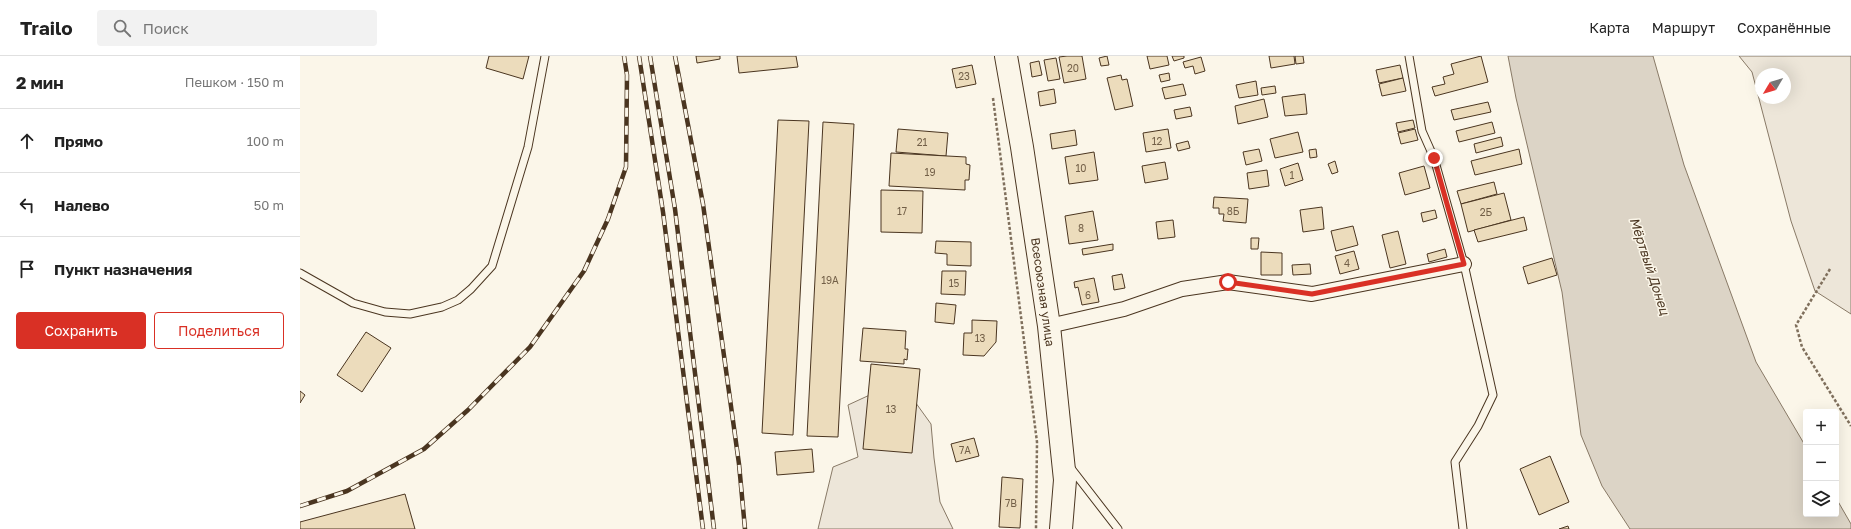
<!DOCTYPE html>
<html lang="ru">
<meta charset="utf-8">
<style>
body{margin:0;font-family:"Golos Text",sans-serif;background:#f2f2f2;color:#222}
.controls{position:absolute;right:12px;bottom:12px;display:grid;overflow:hidden;border-radius:4px;box-shadow:0 4px 16px #0002}
.controls button{width:36px;height:36px;display:grid;place-items:center;padding:0;border:0;border-bottom:1px solid #e0e0e0;background:#fff;color:#222;font:20px sans-serif}
.compass{position:absolute;left:1455px;top:12px;width:36px;height:36px;border-radius:50%;background:#fff;box-shadow:0 4px 16px #0002;rotate:232deg}
.stop{position:absolute;width:12px;height:12px;margin:-9px;border:3px solid #d93025;border-radius:50%;background:#fff}
.stop.end{background:#d93025;border-color:#fff;box-shadow:0 1px 4px #0008}
.list{margin:0;padding:0;list-style:none}
h2{display:flex;justify-content:space-between;align-items:center;height:52px;margin:0;padding:0 16px;font-size:17px}
h2 small{font-size:13px;font-weight:400;color:#767676}
.list li{display:grid;grid-template-columns:26px 1fr auto;gap:12px;align-items:center;box-sizing:border-box;height:64px;padding:0 16px;border-top:1px solid #e0e0e0}
.list b{display:block;font-size:15px;white-space:nowrap}
.list em{font-size:13px;font-style:normal;color:#767676}
.actions{display:flex;gap:8px;padding:12px 16px}
.actions a{flex:1;padding:9px 0;border:1px solid #d93025;border-radius:4px;text-align:center;font-size:14px;color:#d93025}
.actions .main{background:#d93025;color:#fff}
.icon{flex:none;width:22px;height:22px;fill:none;stroke:currentColor;stroke-width:2;stroke-linecap:round;stroke-linejoin:round}
.map{position:relative;flex:none;width:1551px;height:473px;overflow:hidden}
header{display:flex;align-items:center;gap:24px;box-sizing:border-box;height:56px;padding:0 20px;background:#fff;border-bottom:1px solid #e0e0e0}
header strong{font-size:19px}
nav{display:flex;gap:22px;margin-inline-start:auto;font-size:14px}
.search{width:280px;height:36px;background:#f2f2f2;display:flex;align-items:center;gap:10px;box-sizing:border-box;padding:0 14px;border-radius:4px;color:#767676;font-size:15px}
main{display:flex}
aside{flex:1;background:#fff}
.map>svg:first-child{display:block}
.green{fill:#ede6d9;stroke:#887966;fill-rule:evenodd}
.water{fill:#dcd4c6;stroke:#887966}
.building{fill:#ecdcbc;stroke:#4a3520}
.lines{fill:none;stroke-linecap:round;stroke-linejoin:round}
.service-casing{stroke:#4a3520;stroke-width:9}
.minor-casing{stroke:#4a3520;stroke-width:16}
.trunk-casing{stroke:#4a3520;stroke-width:24}
.path{stroke:#7f6f5c;stroke-width:2.5;stroke-dasharray:3 2;stroke-linecap:butt}
.service{stroke:#fbf6e9;stroke-width:7}
.minor{stroke:#fbf6e9;stroke-width:14}
.trunk{stroke:#fbf6e9;stroke-width:22}
.rail-casing{stroke:#4a3520;stroke-width:4.5}
.rail{stroke:#fbf6e9;stroke-width:3;stroke-dasharray:9;stroke-linecap:butt}
.route{stroke:#d93025;stroke-width:5}
.labels{text-anchor:middle;dominant-baseline:central;stroke-width:3;stroke-linejoin:round;paint-order:stroke}
.number-label{font-size:10px;fill:#725f47}
.street-label{font-size:12px;fill:#4a3520;stroke:#fbf6e9}
.water-label{font-size:13px;font-style:italic;fill:#4a3520;stroke:#fbf6e9}
</style>
<header>
<strong>Trailo</strong>
<div class="search"><svg class="icon" aria-label="search" viewBox="0 0 24 24"><circle cx="10" cy="10" r="6"/><path d="M15 15l6 6"/></svg>Поиск</div>
<nav><a>Карта</a><a>Маршрут</a><a>Сохранённые</a></nav>
</header>
<main>
<aside>
<h2>2 мин<small>Пешком · 150 m</small></h2>
<ul class="list">
<li><svg class="icon" aria-label="ahead" viewBox="0 0 24 24"><path d="M12 20V5M6 11l6-6 6 6"/></svg><div><b>Прямо</b></div><em>100 m</em></li>
<li><svg class="icon" aria-label="left" viewBox="0 0 24 24"><path d="M17 20v-9H6M10 6l-5 5 5 5"/></svg><div><b>Налево</b></div><em>50 m</em></li>
<li><svg class="icon" aria-label="arrive" viewBox="0 0 24 24"><path d="M6 21V4h12l-3 4 3 4H6"/></svg><div><b>Пункт назначения</b></div></li>
</ul>
<div class="actions"><a class="main">Сохранить</a><a>Поделиться</a></div>
</aside>
<div class="map">
<svg width="1551" height="473" viewBox="0 0 1551 473">
<rect width="100%" height="100%" fill="#fbf6e9"/>
<!-- green -->
<g class="green">
<path d="M1439,0h112v258l-36,-23 -24,-70 -39,-149zM1461,18h24v24h-24z"/>
<polygon points="600,325 631,368 634,402 640,446 653,473 518,473 533,411 558,401 548,349"/>
</g>
<!-- water -->
<polygon class="water" points="1208,0 1353,0 1384,109 1456,306 1506,391 1506,458 1536,458 1536,442 1551,468 1551,473 1330,473 1302,430 1281,379 1262,236 1216,42"/>
<!-- building -->
<g class="building">
<polygon points="189,0 229,0 223,23 186,12"/>
<polygon points="396,0 420,0 420,3 397,7"/>
<polygon points="437,0 496,0 498,11 439,17"/>
<polygon points="767,0 782,0 786,23 764,27 759,1"/>
<polygon points="807,0 809,9 801,10 799,2"/>
<polygon points="847,0 867,0 869,9 850,13"/>
<polygon points="872,0 884,0 884,2 874,5"/>
<polygon points="969,0 994,0 995,8 971,12"/>
<polygon points="995,0 1003,0 1004,7 996,8"/>
<polygon points="1181,0 1188,26 1135,40 1132,31 1145,28 1143,21 1154,18 1151,8"/>
<polygon points="901,1 905,15 895,18 893,10 885,12 883,6"/>
<polygon points="756,2 760,23 748,25 744,4"/>
<polygon points="739,5 742,19 732,21 730,7"/>
<polygon points="672,9 676,28 656,32 652,13"/>
<polygon points="1100,9 1103,22 1079,27 1076,14"/>
<polygon points="869,17 870,24 861,26 859,19"/>
<polygon points="821,19 822,24 827,23 833,50 815,54 807,22"/>
<polygon points="1103,22 1106,35 1082,40 1079,28"/>
<polygon points="956,25 958,39 939,42 936,29"/>
<polygon points="883,28 886,39 865,43 862,32"/>
<polygon points="975,30 976,37 962,39 961,32"/>
<polygon points="754,33 756,47 740,50 738,36"/>
<polygon points="1005,38 1007,58 985,60 982,41"/>
<polygon points="964,43 968,61 938,68 935,50"/>
<polygon points="1188,46 1191,56 1154,64 1151,54"/>
<polygon points="890,51 892,60 876,63 874,54"/>
<polygon points="478,64 509,65 493,379 462,377"/>
<polygon points="1113,64 1115,72 1098,76 1096,67"/>
<polygon points="523,66 554,68 538,381 507,380"/>
<polygon points="1192,66 1195,77 1159,86 1156,75"/>
<polygon points="598,73 648,77 646,100 596,96"/>
<polygon points="868,73 871,92 846,96 843,77"/>
<polygon points="1115,73 1118,84 1101,88 1098,77"/>
<polygon points="775,74 777,89 752,93 750,78"/>
<polygon points="998,76 1003,96 975,102 970,83"/>
<polygon points="1201,81 1203,90 1176,97 1174,88"/>
<polygon points="888,85 890,92 878,95 876,88"/>
<polygon points="959,93 962,105 946,109 943,96"/>
<polygon points="1016,93 1017,101 1010,102 1009,94"/>
<polygon points="1219,93 1222,108 1175,119 1171,105"/>
<polygon points="794,96 798,124 769,128 765,101"/>
<polygon points="591,97 666,101 666,108 670,109 669,124 665,124 665,134 589,130"/>
<polygon points="1035,105 1038,116 1032,118 1028,108"/>
<polygon points="865,106 868,123 845,127 842,110"/>
<polygon points="998,107 1003,124 985,130 980,113"/>
<polygon points="1124,110 1130,132 1105,139 1099,117"/>
<polygon points="967,114 969,130 949,133 947,117"/>
<polygon points="1194,126 1197,138 1161,148 1157,135"/>
<polygon points="581,134 623,135 622,177 581,176"/>
<polygon points="1204,137 1211,164 1168,176 1161,148"/>
<polygon points="914,141 948,143 946,167 923,165 924,158 919,158 919,152 913,152"/>
<polygon points="1022,151 1024,173 1003,176 1000,154"/>
<polygon points="1135,154 1137,162 1123,166 1121,157"/>
<polygon points="793,155 798,184 769,188 765,160"/>
<polygon points="1224,161 1227,174 1178,186 1174,174"/>
<polygon points="873,164 875,181 858,183 856,166"/>
<polygon points="1053,170 1058,189 1036,195 1031,175"/>
<polygon points="1098,175 1106,208 1090,212 1082,179"/>
<polygon points="951,182 959,182 958,193 951,193"/>
<polygon points="636,185 671,186 671,210 647,209 647,198 635,197"/>
<polygon points="813,188 813,194 783,199 782,193"/>
<polygon points="1145,193 1147,201 1129,206 1127,198"/>
<polygon points="1054,195 1059,213 1040,218 1035,200"/>
<polygon points="961,196 982,197 982,219 961,219"/>
<polygon points="1252,202 1257,219 1228,228 1223,211"/>
<polygon points="1010,208 1011,218 993,219 992,209"/>
<polygon points="642,215 666,215 665,239 641,238"/>
<polygon points="822,218 825,232 814,234 812,220"/>
<polygon points="794,222 799,246 782,249 778,231 775,232 774,226"/>
<polygon points="636,247 656,249 654,268 635,266"/>
<polygon points="672,264 697,265 696,286 684,300 663,299 664,277 672,277"/>
<polygon points="563,272 606,275 605,293 608,293 607,304 604,303 604,308 560,305"/>
<polygon points="66,276 91,292 62,336 37,319"/>
<polygon points="571,308 620,313 612,397 563,393"/>
<polygon points="0,335 5,339 0,347"/>
<polygon points="674,382 679,400 656,406 651,388"/>
<polygon points="512,393 514,416 477,419 475,396"/>
<polygon points="1250,400 1269,446 1239,459 1220,413"/>
<polygon points="702,421 723,423 720,472 699,471"/>
<polygon points="105,438 115,473 0,473 0,466"/>
<polygon points="1268,470 1269,473 1259,473"/>
</g>
<g class="lines">
<defs>
<g id="service">
<polyline points="1109,0 1122,75 1134,102 1164,208 1193,339 1178,370 1155,406 1163,473"/>
<polyline points="0,217 53,247 85,256 110,258 142,251 158,244 171,233 192,210 228,91 245,0"/>
<polyline points="770,411 818,473"/>
</g>
<polyline id="minor" points="749,270 824,253 882,233 928,226 1012,238 1164,208"/>
<polyline id="trunk" points="706,0 722,91 749,270 765,424 761,473"/>
</defs>
<!-- service casing -->
<use href="#service" class="service-casing"/>
<!-- minor casing -->
<use href="#minor" class="minor-casing"/>
<!-- trunk casing -->
<use href="#trunk" class="trunk-casing"/>
<!-- path -->
<g class="path">
<polyline points="693,42 737,386 736,473"/>
<polyline points="1530,213 1496,269 1502,291 1551,370"/>
</g>
<!-- service -->
<use href="#service" class="service"/>
<!-- minor -->
<use href="#minor" class="minor"/>
<!-- trunk -->
<use href="#trunk" class="trunk"/>
<defs>
<g id="rail">
<polyline points="339,0 363,156 403,473"/>
<polyline points="350,0 375,153 414,473"/>
<polyline points="375,0 403,148 439,408 445,473"/>
<polyline points="0,450 47,435 124,393 168,354 230,291 284,215 308,163 326,111 327,19 324,0"/>
</g>
</defs>
<!-- rail casing -->
<use href="#rail" class="rail-casing"/>
<!-- rail -->
<use href="#rail" class="rail"/>
</g>
<g class="lines">
<!-- route -->
<polyline class="route" points="928,226 1012,238 1164,208 1134,102"/>
</g>
<g class="labels">
<!-- number labels -->
<g class="number-label">
<text x="773" y="12">20</text>
<text x="664" y="20">23</text>
<text x="857" y="85">12</text>
<text x="622" y="86">21</text>
<text x="781" y="112">10</text>
<text x="630" y="116">19</text>
<text x="992" y="119">1</text>
<text x="602" y="155">17</text>
<text x="933" y="155">8Б</text>
<text x="1186" y="156">2Б</text>
<text x="781" y="172">8</text>
<text x="1047" y="207">4</text>
<text x="530" y="224">19А</text>
<text x="654" y="227">15</text>
<text x="788" y="239">6</text>
<text x="680" y="282">13</text>
<text x="591" y="353">13</text>
<text x="665" y="394">7А</text>
<text x="711" y="447">7В</text>
</g>
<!-- street labels -->
<g class="street-label">
<text transform="translate(743 236) rotate(82)">Всесоюзная улица</text>
</g>
<!-- water labels -->
<g class="water-label">
<text transform="translate(1350 210) rotate(72)">Мёртвый Донец</text>
</g>
</g>
</svg>
<div class="controls">
<button>+</button>
<button>−</button>
<button><svg class="icon" aria-label="layers" viewBox="0 0 24 24"><path d="M12 4l9 5-9 5-9-5zM3 14l9 5 9-5"/></svg></button>
</div>
<svg class="compass" viewBox="-18 -18 36 36"><path d="M0-13l5 13h-10z" fill="#e53935"/><path d="M0 13l5-13h-10z" fill="#767676"/></svg>
<div class="stop" style="left:928px;top:226px"></div>
<div class="stop end" style="left:1134px;top:102px"></div>
</div>
</main>
